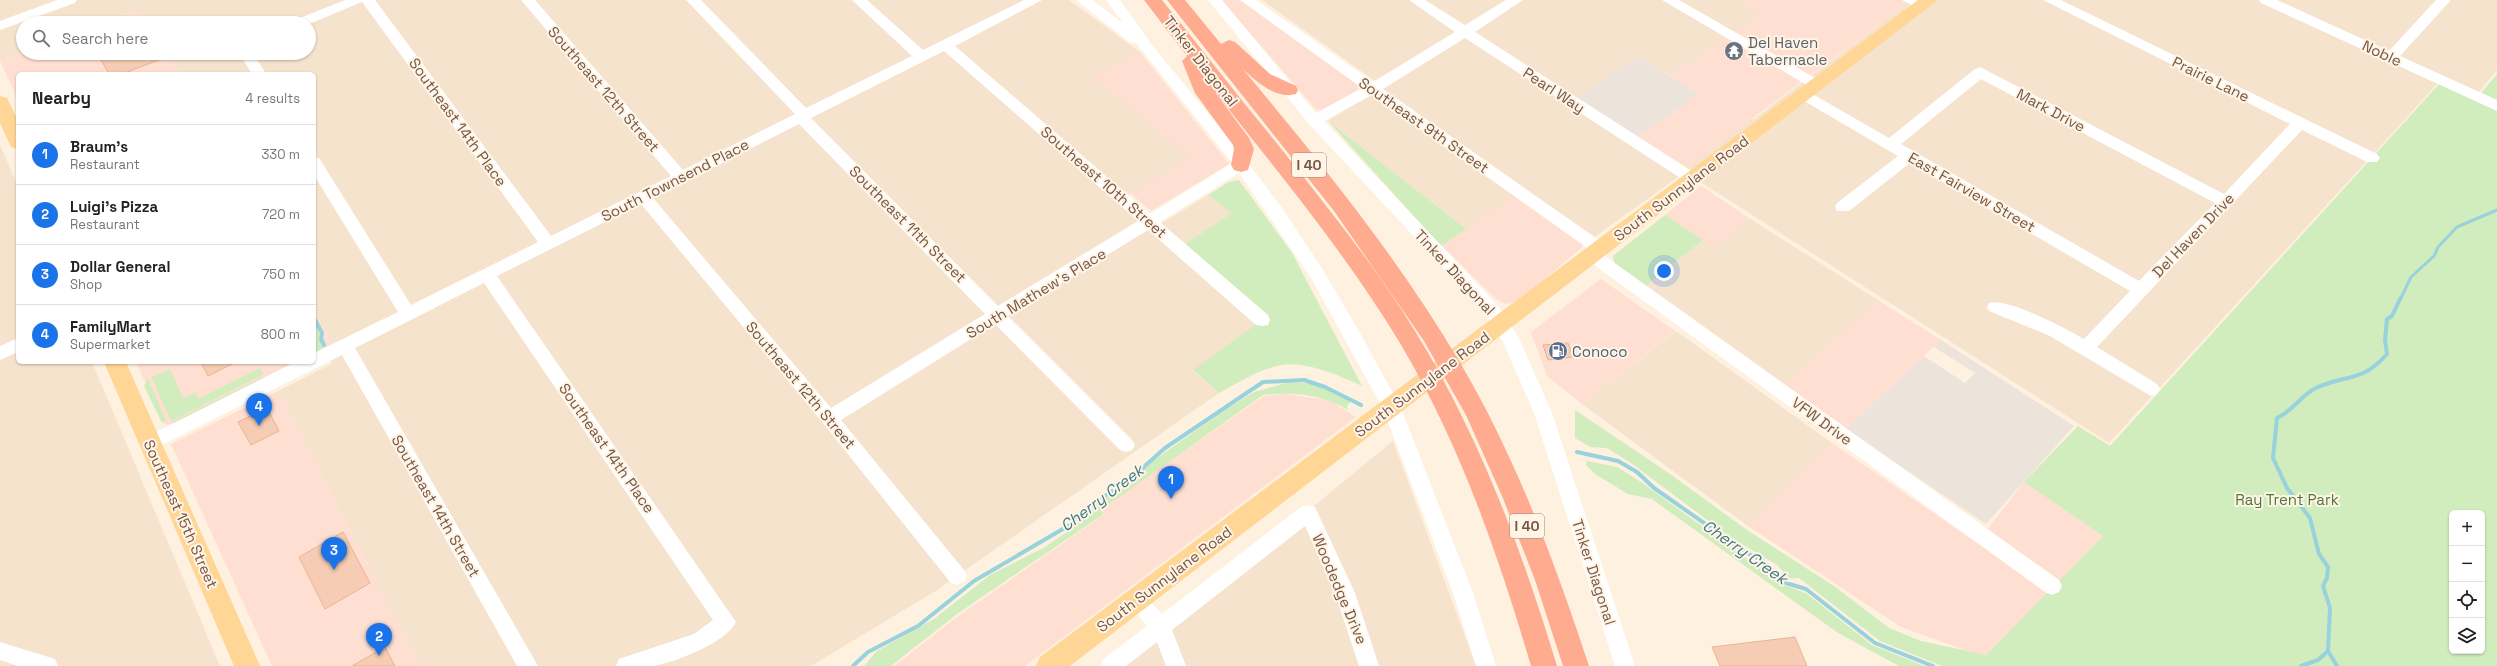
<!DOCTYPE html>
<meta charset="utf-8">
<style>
body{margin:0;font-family:"Space Grotesk",sans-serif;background:#f2f2f2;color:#222}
.controls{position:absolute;right:12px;bottom:12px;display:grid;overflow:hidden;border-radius:6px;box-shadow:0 1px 3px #0004}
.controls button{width:36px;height:36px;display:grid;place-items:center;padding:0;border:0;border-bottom:1px solid #e0e0e0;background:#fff;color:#222;font:20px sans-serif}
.you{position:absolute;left:1664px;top:271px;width:14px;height:14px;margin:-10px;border:3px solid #fff;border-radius:50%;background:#1a73e8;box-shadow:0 0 0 6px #1a73e833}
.badge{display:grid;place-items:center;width:26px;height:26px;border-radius:50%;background:#1a73e8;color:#fff;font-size:13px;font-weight:700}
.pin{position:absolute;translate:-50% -33px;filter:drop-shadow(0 1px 2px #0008)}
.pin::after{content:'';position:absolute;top:21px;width:14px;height:12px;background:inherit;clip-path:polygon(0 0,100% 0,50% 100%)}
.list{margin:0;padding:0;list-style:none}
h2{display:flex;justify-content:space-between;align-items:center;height:52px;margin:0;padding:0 16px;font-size:17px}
h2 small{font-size:13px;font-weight:400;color:#767676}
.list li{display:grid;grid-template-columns:26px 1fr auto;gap:12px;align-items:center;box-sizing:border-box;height:60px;padding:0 16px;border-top:1px solid #e0e0e0}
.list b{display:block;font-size:15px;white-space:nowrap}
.list p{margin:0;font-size:13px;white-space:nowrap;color:#767676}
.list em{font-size:13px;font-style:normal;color:#767676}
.icon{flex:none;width:22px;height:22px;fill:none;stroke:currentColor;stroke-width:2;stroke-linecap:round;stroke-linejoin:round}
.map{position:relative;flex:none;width:2497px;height:666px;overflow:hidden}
.search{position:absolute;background:#fff;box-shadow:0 1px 3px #0004;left:16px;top:16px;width:300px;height:44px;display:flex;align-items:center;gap:10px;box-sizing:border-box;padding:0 14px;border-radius:22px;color:#767676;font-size:15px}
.panel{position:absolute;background:#fff;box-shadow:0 1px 3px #0004;left:16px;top:72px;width:300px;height:292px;border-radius:6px}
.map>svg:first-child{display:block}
.residential{fill:#f6e3cd}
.commercial{fill:#ffdfd2}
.industrial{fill:#ece3db}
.green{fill:#d1ecbd;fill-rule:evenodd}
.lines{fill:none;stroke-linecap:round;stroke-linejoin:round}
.stream-far1{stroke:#98d2dc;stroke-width:3}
.stream{stroke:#98d2dc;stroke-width:4}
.building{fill:#f6cdb4;stroke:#eab393}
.minor{fill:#fff;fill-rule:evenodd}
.major{fill:#ffd695;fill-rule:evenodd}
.highway{fill:#feab90;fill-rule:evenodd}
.labels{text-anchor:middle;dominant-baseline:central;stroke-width:4;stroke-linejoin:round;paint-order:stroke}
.shield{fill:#fff5e7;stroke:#9f8676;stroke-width:1}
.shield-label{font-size:14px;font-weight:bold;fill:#765645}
.worship-label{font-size:15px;fill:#5b616d;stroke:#fff5e7;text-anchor:start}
.street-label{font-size:15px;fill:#765645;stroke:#fff5e7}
.service-label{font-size:15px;fill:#4e5e75;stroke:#fff5e7;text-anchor:start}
.park-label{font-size:15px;fill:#4d783a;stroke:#fff5e7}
.water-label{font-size:16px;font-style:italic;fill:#3a7a85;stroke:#fff5e7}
</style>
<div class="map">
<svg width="2497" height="666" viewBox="0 0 2497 666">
<rect width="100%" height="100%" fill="#fef1df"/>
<!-- residential -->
<g class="residential">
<polygon points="0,0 1069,0 1140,52 1094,78 1191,157 1117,202 1149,231 1208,195 1233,213 1185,244 1262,320 1193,371 1219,393 934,592 811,666 420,666 278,391 331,364 333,346 314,312 314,74 179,74 167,53 309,53 309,23 145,23 137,10 101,23 23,23 23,52 0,61"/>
<polygon points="1262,0 1736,0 1761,14 1670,76 1637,56 1576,99 1637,138 1679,109 1637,138 1754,119 1911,0 2497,0 2497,70 2475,97 2439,82 2109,443 1685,172 1593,238 1525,189 1466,229 1328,121 1382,86"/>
<polygon points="0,145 18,187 18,362 92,362 220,666 0,666"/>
<polygon points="1749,218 1878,300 1784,385 1644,287 1703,240 1713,247"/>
<polygon points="1676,331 1832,443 1748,526 1582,404"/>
<polygon points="1393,441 1476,666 1119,666"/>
</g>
<!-- commercial -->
<g class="commercial">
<polygon points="1221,0 1243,0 1364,86 1343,100 1322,110 1316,109"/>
<polygon points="1736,0 1911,0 1691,164 1680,163 1637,138 1699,94 1670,76 1761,14"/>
<polygon points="137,10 145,23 101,23"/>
<polygon points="23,52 167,53 179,74 18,74 18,100 0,61"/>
<polygon points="1140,52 1229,164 1151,211 1130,193 1191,157 1093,78"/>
<polygon points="1701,186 1749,218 1713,247 1665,215"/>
<polygon points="1525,188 1593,238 1540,283 1514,302 1506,304 1496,299 1442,246"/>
<polygon points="1601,279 1675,331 1582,404 1547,376 1531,332"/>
<polygon points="1878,300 1941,340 1846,429 1784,385"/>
<polygon points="314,312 333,346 314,355"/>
<polygon points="136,362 300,362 175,424 167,425 164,423"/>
<polygon points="278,391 420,666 272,666 171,444"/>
<polygon points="1285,394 1329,400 1356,417 1025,666 894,666 961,614 1105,514 1102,510 1128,490 1264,396"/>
<polygon points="1832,443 1977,543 2024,482 2103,536 1986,655 1976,654 1901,627 1748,526"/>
</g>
<!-- industrial -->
<g class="industrial">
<polygon points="1637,56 1699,94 1637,138 1575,99"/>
<polygon points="1941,340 2074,426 1986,524 1846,429 1924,356 1965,383 1975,373 1934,347"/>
</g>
<!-- green -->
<g class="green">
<path d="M2497,74v592h-555l-62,-25 -81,-63 -9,1 -13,-14 -47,-28 -99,-74 -24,-15 -17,-1 -15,-9v-28l95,64 77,56 87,56 55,42 32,13 65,14 117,-119 -79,-54 54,-56 32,20 330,-363 36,16zM2452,513h30v138h-30z"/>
<polygon points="1328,121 1466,229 1442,246 1439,244"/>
<path d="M1239,180l53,73 70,133c-22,-10 -60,-27 -85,-20 -21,5 -39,17 -58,27l-26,-23 69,-50 -77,-76 47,-31 -24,-18 21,-13z"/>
<path d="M1665,215l38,25 -59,47c-10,-7 -31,-17 -31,-31z"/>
<path d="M314,321c6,11 5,18 11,28l-11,5z"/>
<polygon points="260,368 264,374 171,421 151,377 170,369 183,398 195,392 198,399"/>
<polygon points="264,376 263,378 175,423 172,422"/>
<polygon points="148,379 166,420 162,423 144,386"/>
<path d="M1290,382l26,2 35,17 -4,5 1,4c-27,-16 -54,-18 -85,-15l-162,115 3,4 -147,100 -66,52h-27l13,-15 57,-32 56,-44 55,-28 29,-20 12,-15 44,-31 20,-18 72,-51 32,-20z"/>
<polygon points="1587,461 1617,467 1641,482 1750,561 1761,565 1782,584 1807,594 1872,645 1924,666 1899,666 1838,633 1652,499 1628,494 1595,474 1586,465"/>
</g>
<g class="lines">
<!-- stream-far1 -->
<polyline class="stream-far1" points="2400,300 2411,277 2434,256 2438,247 2457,227 2497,210"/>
<!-- stream -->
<g class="stream">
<polyline points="314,318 322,333 321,339 324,345"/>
<polyline points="1577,452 1618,461 1637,472 1654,488 1747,553 1763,561 1786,583 1806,589 1875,643 1933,666"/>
<polyline points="2328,651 2337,666"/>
<polyline points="853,666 868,652 918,626 974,581 1073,523 1082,511 1129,480 1165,448 1263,382 1304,380 1325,387 1361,405"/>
<path d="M2301,666l17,-6 10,-9 2,-43 -7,-22 4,-8 1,-11 -9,-13 -9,-36 -23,-30 -14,-30 4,-40c16,-7 24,-23 39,-30 30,-14 46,-5 71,-34l-2,-14 2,-21 5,-3 8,-17"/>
</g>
</g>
<!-- building -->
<g class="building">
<polygon points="97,53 174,53 174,54 122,74 109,74"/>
<polygon points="1568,343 1573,357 1548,360 1543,345"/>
<polygon points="201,362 236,362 208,376"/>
<polygon points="267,408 279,431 251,445 238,422"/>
<polygon points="343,532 370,583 325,609 299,557"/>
<polygon points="1795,637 1807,666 1720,666 1712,647"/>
<polygon points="385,647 395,666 352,666"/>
</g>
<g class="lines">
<!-- minor -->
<g class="minor">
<polygon points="57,0 77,0 75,3 0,30 0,21"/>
<path d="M345,0h30l176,236 120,-60 -150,-176h14l148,170 112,-56 -109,-114h15l105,108 106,-52 -60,-56h15l56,50 101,-50h18l-87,46 195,168 82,-51 -96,-120 -7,-1 -53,-42h16l31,23 -17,-23h14l32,45 87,106 43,57 41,62 37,63 41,75 72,185 23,73h-20l-23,-73 -70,-184 -72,-131 -72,-105 -79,49 108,93 2,5 -2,5 -6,1 -6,-1 -108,-95 -140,86 124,124 3,5 -3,5 -6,2 -6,-2 -125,-126 -154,96 123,150 3,6 -3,6 -7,3 -7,-3 -127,-159 -182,-219 -144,72 239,346c-9,20 -62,41 -83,44 -12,0 -25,0 -37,0l3,-7 75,-25 19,-14 -229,-337 -129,65 183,318h-21l-175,-311 -186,93 -6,2 -6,-2 -3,-5 3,-5 151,-76h19v-9l84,-41 -84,-137v-18l5,1 92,147 127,-63 -176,-240 -53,22 -16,-1 2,-3zM944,51l194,170 -140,85 -187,-188zM799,124l186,190 -154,94 -178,-210z"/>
<polygon points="1208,0 1222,0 1316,113 1362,88 1240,0 1256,0 1373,82 1455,32 1409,0 1425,0 1465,25 1506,0 1523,0 1475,32 1698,175 1701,179 1698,183 1688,183 1465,38 1383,89 1606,245 1608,249 1602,254 2059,580 2062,586 2059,592 2052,595 2045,592 1586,259 1584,255 1590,250 1372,95 1324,121 1499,307 1519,338 1552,413 1635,666 1615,666 1534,413 1502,340 1487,315 1309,124"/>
<polygon points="1662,0 1679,0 1822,82 1824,85 1817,90 1812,88"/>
<polygon points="1902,0 1920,0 1928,6 1921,10"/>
<path d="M2043,0h18l316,154 3,4 -3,4h-10l-65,-32 -205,217 60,37 3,5 -3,5 -6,2 -101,-60 -61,-25 -2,-4 2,-4c18,-6 78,26 95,36l46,-48 -220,-128 -61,48h-12l-2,-4 2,-4 61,-47 -99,-58 -2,-3 2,-3h10l80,46 86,-69 5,-2 244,127 66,-70zM1981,79l234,124 -76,78 -238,-137z"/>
<polygon points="2259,0 2277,0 2389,51 2436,0 2451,0 2400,56 2497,100 2497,111 2261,3"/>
<polygon points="239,53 253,53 266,74 252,74"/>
<polygon points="18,338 18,352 0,360 0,346"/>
<polygon points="1308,505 1315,507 1355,593 1379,666 1359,666 1335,593 1305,526 1172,630 1186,666 1166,666 1157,642 1126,666 1100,666 1103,659 1147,626 1126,600 1129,594 1136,591 1143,594 1162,614 1301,507"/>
<polygon points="0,642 55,659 58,666 18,666 0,660"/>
</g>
<!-- major -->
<g class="major">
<polygon points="1918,0 1938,0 1070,666 1036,666 1040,657"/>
<polygon points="0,96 7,98 18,121 18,149 11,147 0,123"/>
<polygon points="104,362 126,362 260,666 234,666"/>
</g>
<!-- highway -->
<g class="highway">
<path d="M1144,0h18c38,47 75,95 113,141 49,62 99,123 140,190 64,104 107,219 142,335h-26c-33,-112 -71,-222 -131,-323 -55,-91 -124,-173 -189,-256l38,51 5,11 -6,21 -7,2 -7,-2 -3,-5 3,-16 -1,-4 -38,-52 -13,-32 5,-5z"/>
<path d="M1167,0h18l36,44 8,-4 6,2 35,32 26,12 2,4 -2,4c-19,6 -41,-13 -54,-26 79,95 158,192 220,298 55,94 93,197 127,300h-26l-28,-86 -33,-84 -36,-81 -42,-74 -90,-130z"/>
</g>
</g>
<!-- icons -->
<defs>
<symbol id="temple-disc" viewBox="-11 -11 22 22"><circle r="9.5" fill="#6b7280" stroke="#fff5e7"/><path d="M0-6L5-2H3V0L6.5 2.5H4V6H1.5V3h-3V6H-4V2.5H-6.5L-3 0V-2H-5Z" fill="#fff"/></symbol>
<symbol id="fuel-disc" viewBox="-11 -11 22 22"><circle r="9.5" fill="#5c6f8a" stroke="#fff5e7"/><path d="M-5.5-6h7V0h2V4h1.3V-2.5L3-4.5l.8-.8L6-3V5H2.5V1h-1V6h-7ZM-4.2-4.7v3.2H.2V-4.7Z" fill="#fff"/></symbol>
</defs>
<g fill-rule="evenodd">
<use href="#temple-disc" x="1723" y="40" width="22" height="22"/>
<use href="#fuel-disc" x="1547" y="340" width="22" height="22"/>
</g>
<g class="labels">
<!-- shield labels -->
<g class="shield">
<rect x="1292" y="153" width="34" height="24" rx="3"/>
<rect x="1510" y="514" width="34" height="24" rx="3"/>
</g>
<g class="shield-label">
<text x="1309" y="165">I 40</text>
<text x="1527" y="526">I 40</text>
</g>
<!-- worship labels -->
<g class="worship-label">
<text x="1748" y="42">Del Haven<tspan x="1748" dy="17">Tabernacle</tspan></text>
</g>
<!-- street labels -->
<g class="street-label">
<text transform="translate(2382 53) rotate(25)">Noble</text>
<text transform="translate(1201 61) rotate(52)">Tinker Diagonal</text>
<text transform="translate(2211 79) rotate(26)">Prairie Lane</text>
<text transform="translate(604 89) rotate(49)">Southeast 12th Street</text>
<text transform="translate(1554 90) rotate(33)">Pearl Way</text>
<text transform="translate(2051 110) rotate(28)">Mark Drive</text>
<text transform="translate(458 122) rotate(54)">Southeast 14th Place</text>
<text transform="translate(1424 125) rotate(35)">Southeast 9th Street</text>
<text transform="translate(675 180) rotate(-27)">South Townsend Place</text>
<text transform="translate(1104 182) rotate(41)">Southeast 10th Street</text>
<text transform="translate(1681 188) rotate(-37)">South Sunnylane Road</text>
<text transform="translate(1972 192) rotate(30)">East Fairview Street</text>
<text transform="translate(908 224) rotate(45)">Southeast 11th Street</text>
<text transform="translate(2193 235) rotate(-46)">Del Haven Drive</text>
<text transform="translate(1455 272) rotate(47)">Tinker Diagonal</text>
<text transform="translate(1036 293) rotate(-31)">South Mathew's Place</text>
<text transform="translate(1422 384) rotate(-37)">South Sunnylane Road</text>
<text transform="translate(801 385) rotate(50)">Southeast 12th Street</text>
<text transform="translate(1822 421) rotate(36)">VFW Drive</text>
<text transform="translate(607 448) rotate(55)">Southeast 14th Place</text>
<text transform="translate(436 506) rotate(60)">Southeast 14th Street</text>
<text transform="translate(181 514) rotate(66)">Southeast 15th Street</text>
<text transform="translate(1594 572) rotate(72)">Tinker Diagonal</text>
<text transform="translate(1164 579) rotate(-37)">South Sunnylane Road</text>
<text transform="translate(1340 589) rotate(67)">Woodedge Drive</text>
</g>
<!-- service labels -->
<g class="service-label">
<text x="1572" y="351">Conoco</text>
</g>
<!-- park labels -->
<g class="park-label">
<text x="2287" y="499">Ray Trent Park</text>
</g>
<!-- water labels -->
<g class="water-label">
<text transform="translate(1102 498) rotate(-37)">Cherry Creek</text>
<text transform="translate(1745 552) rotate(35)">Cherry Creek</text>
</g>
</g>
</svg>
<div class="controls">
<button>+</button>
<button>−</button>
<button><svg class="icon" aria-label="locate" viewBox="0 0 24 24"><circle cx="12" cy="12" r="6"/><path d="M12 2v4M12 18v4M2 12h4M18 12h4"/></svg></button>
<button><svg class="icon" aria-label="layers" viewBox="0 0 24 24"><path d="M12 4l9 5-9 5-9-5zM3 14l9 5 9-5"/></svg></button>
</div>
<div class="you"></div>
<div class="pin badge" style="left:1171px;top:499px">1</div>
<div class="pin badge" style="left:379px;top:656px">2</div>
<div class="pin badge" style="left:334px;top:570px">3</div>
<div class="pin badge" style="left:259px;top:426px">4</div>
<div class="search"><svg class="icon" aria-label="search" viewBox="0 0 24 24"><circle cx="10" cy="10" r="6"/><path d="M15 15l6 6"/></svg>Search here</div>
<section class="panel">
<h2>Nearby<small>4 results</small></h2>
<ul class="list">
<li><span class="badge">1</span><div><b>Braum's</b><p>Restaurant</p></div><em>330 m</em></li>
<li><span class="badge">2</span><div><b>Luigi's Pizza</b><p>Restaurant</p></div><em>720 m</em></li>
<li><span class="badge">3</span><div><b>Dollar General</b><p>Shop</p></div><em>750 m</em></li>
<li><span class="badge">4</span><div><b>FamilyMart</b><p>Supermarket</p></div><em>800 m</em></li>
</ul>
</section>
</div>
